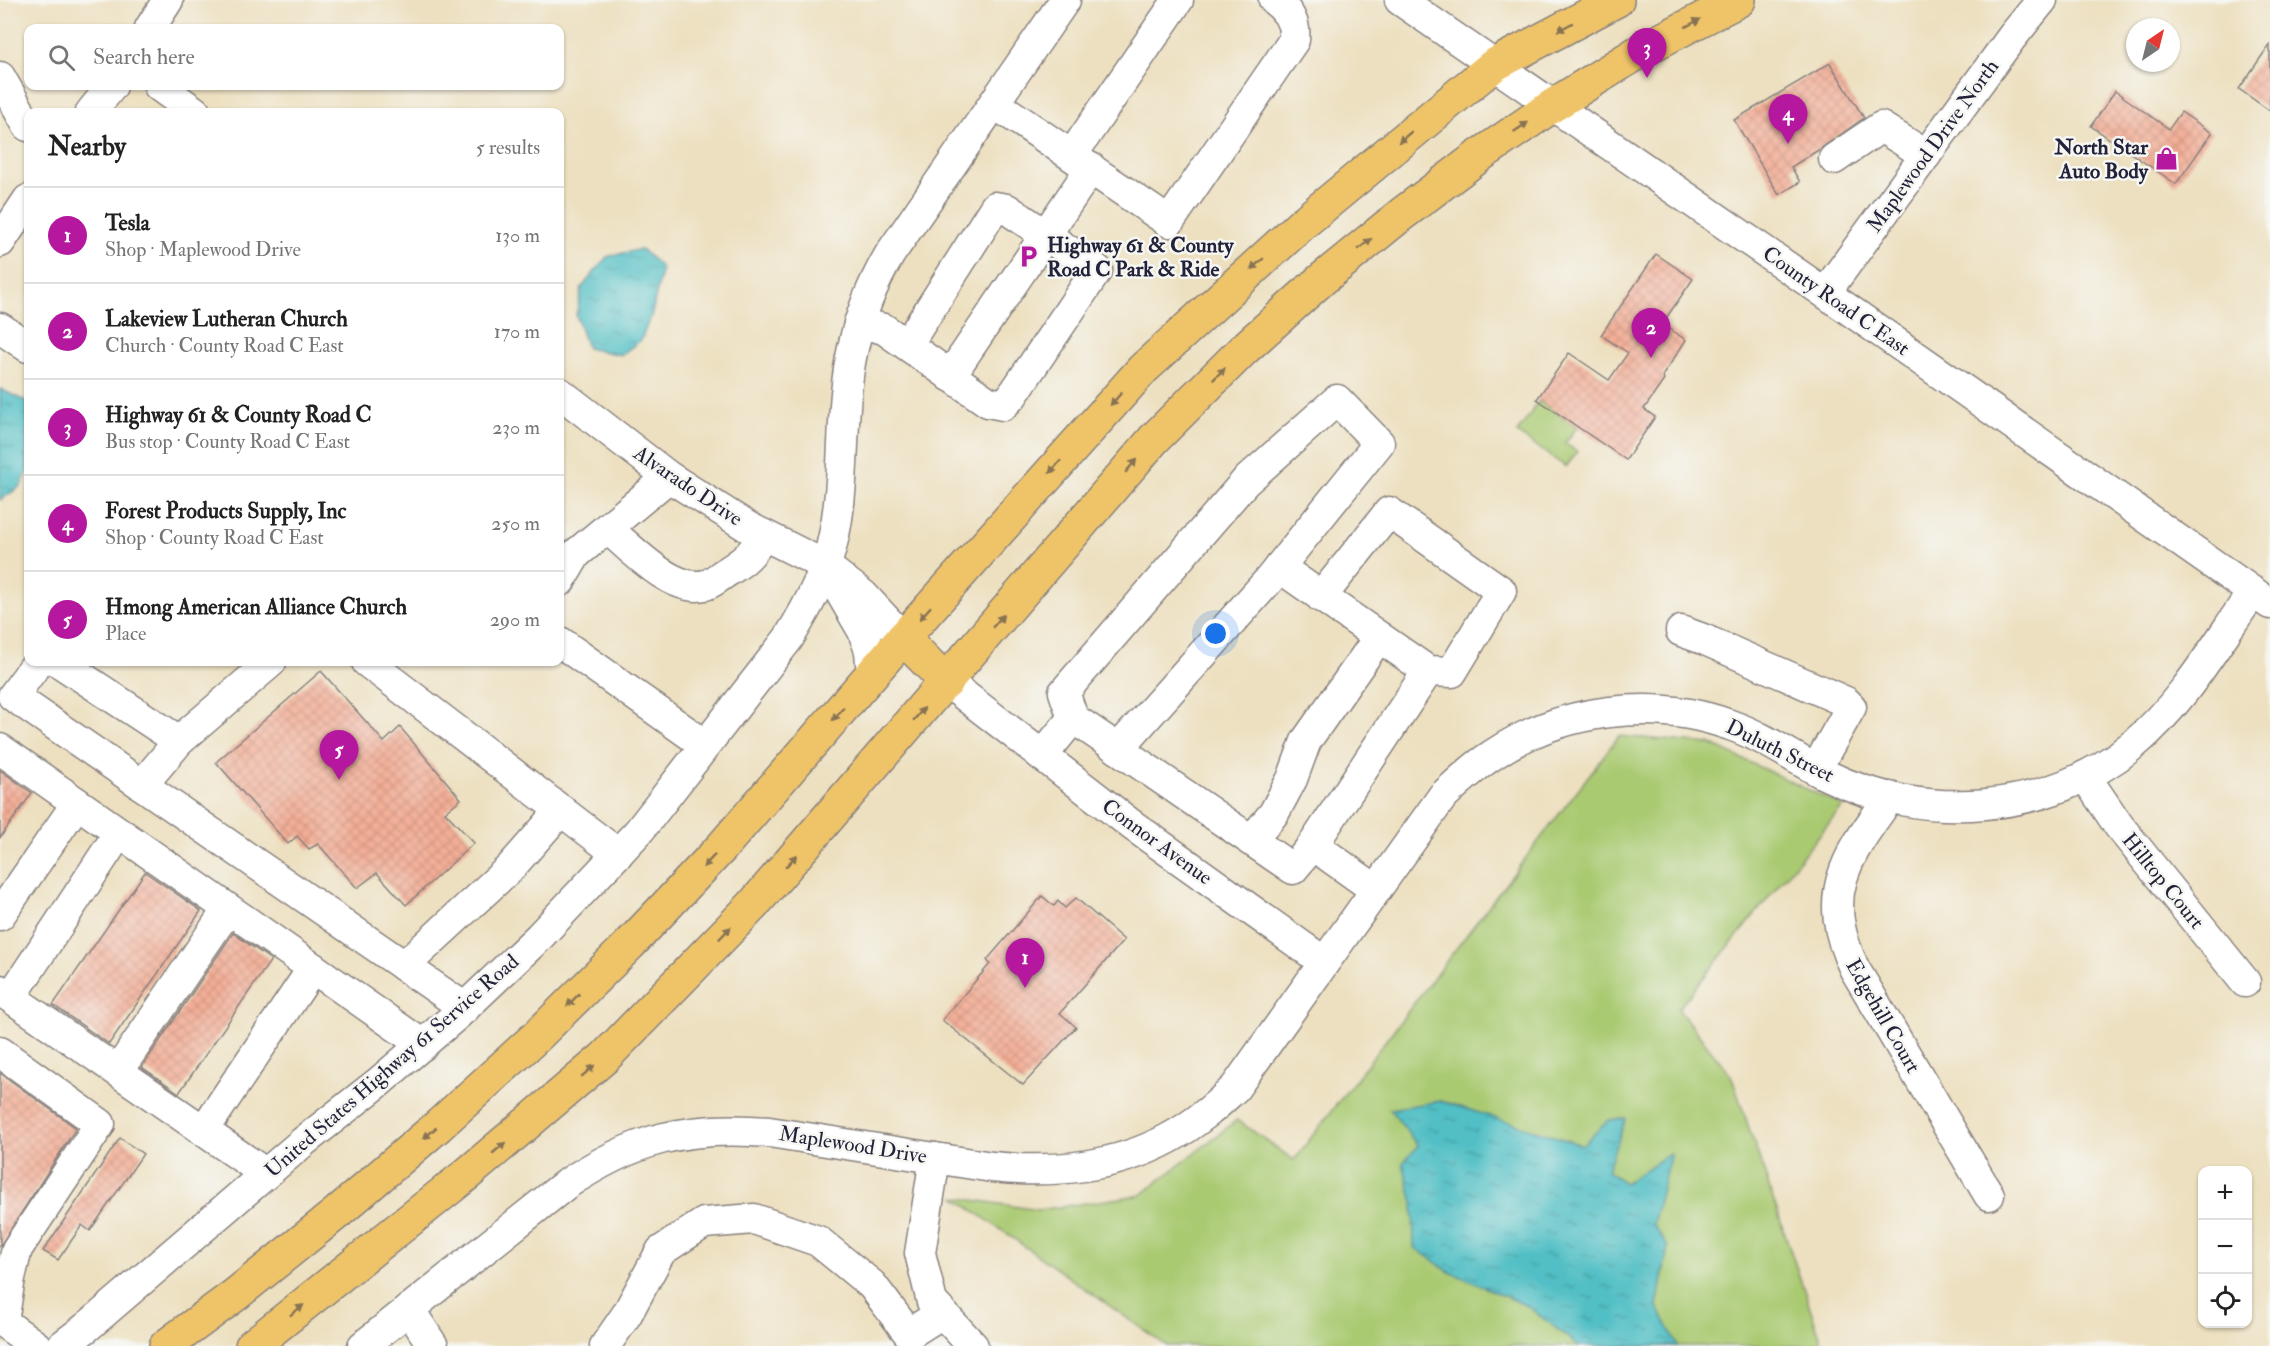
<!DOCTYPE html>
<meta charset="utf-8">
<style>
body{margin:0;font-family:"IM FELL Double Pica",serif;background:#f2f2f2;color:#222}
.controls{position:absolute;right:18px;bottom:18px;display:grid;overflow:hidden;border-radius:12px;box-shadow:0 2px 4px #0004}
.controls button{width:54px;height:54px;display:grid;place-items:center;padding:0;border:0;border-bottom:2px solid #e0e0e0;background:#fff;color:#222;font:30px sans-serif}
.compass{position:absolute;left:2126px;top:18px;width:54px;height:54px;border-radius:50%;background:#fff;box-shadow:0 2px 4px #0004;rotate:35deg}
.you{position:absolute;left:1216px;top:634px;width:21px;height:21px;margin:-15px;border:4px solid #fff;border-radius:50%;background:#1a73e8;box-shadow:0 0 0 9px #1a73e833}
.badge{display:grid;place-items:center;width:39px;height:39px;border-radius:50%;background:#b5179e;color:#fff;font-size:20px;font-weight:700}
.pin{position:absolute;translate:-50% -50px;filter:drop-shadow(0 2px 3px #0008)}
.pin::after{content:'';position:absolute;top:32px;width:21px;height:18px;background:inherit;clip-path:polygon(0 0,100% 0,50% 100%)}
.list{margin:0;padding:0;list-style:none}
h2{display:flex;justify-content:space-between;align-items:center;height:78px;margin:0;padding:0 24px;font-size:26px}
h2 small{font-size:20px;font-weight:400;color:#767676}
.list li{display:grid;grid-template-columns:39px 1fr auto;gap:18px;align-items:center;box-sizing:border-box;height:96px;padding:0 24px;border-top:2px solid #e0e0e0}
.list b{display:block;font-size:22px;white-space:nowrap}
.list p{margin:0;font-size:20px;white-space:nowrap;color:#767676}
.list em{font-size:20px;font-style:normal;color:#767676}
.icon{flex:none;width:33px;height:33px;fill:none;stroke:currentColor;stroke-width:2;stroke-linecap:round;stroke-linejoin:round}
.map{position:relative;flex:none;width:2270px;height:1346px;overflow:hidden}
.search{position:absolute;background:#fff;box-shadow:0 2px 4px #0004;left:24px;top:24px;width:540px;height:66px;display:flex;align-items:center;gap:15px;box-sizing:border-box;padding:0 21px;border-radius:12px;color:#767676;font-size:22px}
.panel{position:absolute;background:#fff;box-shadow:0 2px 4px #0004;left:24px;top:108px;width:540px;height:558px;border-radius:12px}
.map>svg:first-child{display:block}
.green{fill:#aaca72;stroke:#667656;stroke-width:1.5}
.water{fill:url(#water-ripples);stroke:#3a7080;stroke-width:1.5}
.building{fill:url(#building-cross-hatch)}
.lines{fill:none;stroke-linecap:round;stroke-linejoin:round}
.minor-casing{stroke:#88817e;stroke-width:33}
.major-casing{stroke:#88817e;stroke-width:36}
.minor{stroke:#fff;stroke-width:30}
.major{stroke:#efc469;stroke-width:33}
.oneway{fill:#887352}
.labels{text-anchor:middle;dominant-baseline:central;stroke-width:5;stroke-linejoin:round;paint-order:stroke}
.street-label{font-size:21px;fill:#22223b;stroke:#f6f6f2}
.poi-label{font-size:21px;font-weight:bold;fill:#22223b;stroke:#f6f6f2;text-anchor:end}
</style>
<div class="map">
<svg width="2270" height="1346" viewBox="0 0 2270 1346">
<defs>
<pattern id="water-ripples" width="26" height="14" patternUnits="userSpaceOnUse" patternTransform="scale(1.5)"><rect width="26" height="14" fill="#51bfc5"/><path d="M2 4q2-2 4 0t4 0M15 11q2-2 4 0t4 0" fill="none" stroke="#439ba1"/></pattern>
<pattern id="building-cross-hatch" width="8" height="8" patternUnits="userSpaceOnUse" patternTransform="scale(1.5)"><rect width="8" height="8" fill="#f3ae96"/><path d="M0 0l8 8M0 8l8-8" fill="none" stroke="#d09582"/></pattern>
</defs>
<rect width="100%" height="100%" fill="#f6f6f2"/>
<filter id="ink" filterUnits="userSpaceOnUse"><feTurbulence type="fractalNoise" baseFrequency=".0167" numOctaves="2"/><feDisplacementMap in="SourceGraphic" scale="12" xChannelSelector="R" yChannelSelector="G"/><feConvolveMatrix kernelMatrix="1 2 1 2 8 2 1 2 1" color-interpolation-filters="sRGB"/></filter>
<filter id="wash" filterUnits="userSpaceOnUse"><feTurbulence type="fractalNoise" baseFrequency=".008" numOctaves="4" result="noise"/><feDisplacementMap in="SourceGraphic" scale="24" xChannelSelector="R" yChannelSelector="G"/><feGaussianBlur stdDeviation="1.35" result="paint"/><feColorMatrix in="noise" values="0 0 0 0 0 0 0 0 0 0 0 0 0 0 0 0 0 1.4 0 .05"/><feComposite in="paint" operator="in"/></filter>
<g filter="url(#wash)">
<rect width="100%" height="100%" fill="#ede0c0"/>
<!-- green -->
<g class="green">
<polygon points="1539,401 1577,427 1565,443 1577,452 1566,467 1517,433"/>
<polygon points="1619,736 1710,744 1843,806 1678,1009 1731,1075 1823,1346 1167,1346 954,1197 1038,1210 1141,1195 1237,1120 1294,1160"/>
</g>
<!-- water -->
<g class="water">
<polygon points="641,249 662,268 652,313 641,340 621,355 587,348 576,315 582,287 607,257"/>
<polygon points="0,389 26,401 28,404 28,471 21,486 0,500"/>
<polygon points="1441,1101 1582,1145 1609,1120 1626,1118 1607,1171 1625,1183 1671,1153 1653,1224 1668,1247 1657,1306 1678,1346 1579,1346 1527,1306 1448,1271 1414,1247 1413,1203 1403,1163 1418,1146 1390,1109"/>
</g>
<g id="blocks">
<!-- building -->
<g class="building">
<polygon points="2270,44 2270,111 2239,89"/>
<polygon points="1830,63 1864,118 1820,149 1791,167 1800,182 1779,195 1734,120"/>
<polygon points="2115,91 2169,129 2181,112 2212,133 2176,184 2091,126"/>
<polygon points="1656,254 1693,279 1662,324 1686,340 1663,375 1664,380 1644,409 1655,417 1626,460 1537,399 1569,353 1609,380 1628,353 1601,335"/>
<polygon points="321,671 384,742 400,727 461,799 445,812 474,843 406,905 377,873 357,888 318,844 309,849 297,836 288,844 216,762"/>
<polygon points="0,770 32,793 0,838"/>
<polygon points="145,872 201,911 109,1044 53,1005"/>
<polygon points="1042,896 1054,906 1058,901 1065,908 1076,898 1124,940 1060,1013 1076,1027 1023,1085 942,1020 990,964 987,960"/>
<polygon points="233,933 271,960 179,1093 142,1067"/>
<polygon points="0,1073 76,1128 0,1246"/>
<polygon points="120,1138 143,1154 90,1231 82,1225 58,1260 43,1251"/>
</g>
</g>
</g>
<g filter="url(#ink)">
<use href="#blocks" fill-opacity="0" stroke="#88817e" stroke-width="1.5"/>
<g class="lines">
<defs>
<g id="minor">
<polyline points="1400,0 1825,293 2270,604"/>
<polyline points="150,28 168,0"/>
<polyline points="0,77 28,126"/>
<polyline points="159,86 195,112"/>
<path d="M994,103l175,119 125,-182c2,-17 -6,-30 -20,-40"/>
<polyline points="91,112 112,86"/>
<polyline points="1072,155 1178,0"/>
<polyline points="1834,159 1881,127 1926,155"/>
<polyline points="0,242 28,200"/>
<polyline points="1825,293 2012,37 2042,0"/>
<polyline points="859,323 884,329 988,402 1003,405 1012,396 1097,270 1007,209 995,207 907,345"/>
<polyline points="0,328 28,347"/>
<polyline points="950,376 1091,168"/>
<polyline points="560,393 669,477 748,527 824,565 863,595 903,638"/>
<path d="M607,528c24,20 65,65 98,57 6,-1 14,-8 20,-12 20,-12 26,-18 39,-38"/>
<polyline points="1279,567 1428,671 1452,672 1501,591 1389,512 1321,597"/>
<polyline points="560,581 576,554 669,477"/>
<polyline points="835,583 863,631 870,651 872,674"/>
<polyline points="1681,631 1703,639 1846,702 1851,707 1816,769"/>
<polyline points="560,642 705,745"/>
<polyline points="38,662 13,696 465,1008"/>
<polyline points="59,662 179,741 271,662"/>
<polyline points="367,662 618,854"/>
<polyline points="947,682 1132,825 1324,962"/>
<polyline points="1073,718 1064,692 1245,482 1337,400 1379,443 1268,581 1118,749"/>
<polyline points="0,749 423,1045"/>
<polyline points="1042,756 1073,718 1293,869 1313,845 1428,671"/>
<polyline points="2085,776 2119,826 2245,982"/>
<polyline points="142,785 179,741"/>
<path d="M1890,797c-44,61 -71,96 -36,171l135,227"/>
<polyline points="1251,841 1274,813 1292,779 1306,741 1379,637"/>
<polyline points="1313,845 1376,890"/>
<polyline points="0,915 77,803"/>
<polyline points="404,966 511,867 561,810"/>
<polyline points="0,990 266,1174"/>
<polyline points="11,997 119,833"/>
<polyline points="0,1052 100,1124 17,1249 10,1278 3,1322"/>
<polyline points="118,1071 228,909"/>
<polyline points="204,1130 313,968"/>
<polyline points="935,1158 920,1253 932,1302 973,1346"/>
<polyline points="409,1309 433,1346"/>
<polyline points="0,1320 36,1346"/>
<path d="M62,1346l25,-19 216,-185 76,-60 79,-68 81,-77 100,-106 149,-192c20,-32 39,-67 46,-104 13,-62 5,-126 19,-187 7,-33 20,-65 37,-94l175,-254"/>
<path d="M363,1346l202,-161c69,-46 120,-60 204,-53l223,35c76,8 151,-3 212,-52 11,-8 21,-18 31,-27l208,-292c16,-15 32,-30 51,-42 67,-45 160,-57 236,-29 35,12 63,33 96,50 97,48 224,40 308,-31 49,-41 82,-100 119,-152"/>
<polyline points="605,1346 627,1314 661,1251 704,1223 754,1219 818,1241 872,1285 909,1334 942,1313"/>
</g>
<g id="major">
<polyline points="903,638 947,682"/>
<polyline points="166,1346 235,1295 338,1212 438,1126 536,1037 630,944 721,848 903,638 1143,369 1303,223 1494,65 1617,0"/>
<polyline points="252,1346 466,1175 604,1058 753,905 1154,439 1243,350 1321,280 1402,214 1479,156 1552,106 1642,50 1739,0"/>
</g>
</defs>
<!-- minor casing -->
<use href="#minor" class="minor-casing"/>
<!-- major casing -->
<use href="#major" class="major-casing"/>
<!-- minor -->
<use href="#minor" class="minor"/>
<!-- major -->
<use href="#major" class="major"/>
</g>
<!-- one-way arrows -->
<defs><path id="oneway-solid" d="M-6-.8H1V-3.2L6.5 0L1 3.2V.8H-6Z" transform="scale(1.5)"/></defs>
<g class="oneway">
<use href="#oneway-solid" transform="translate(1693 23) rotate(-28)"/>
<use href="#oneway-solid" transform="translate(1565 27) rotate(152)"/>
<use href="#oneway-solid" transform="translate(1521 127) rotate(-34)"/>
<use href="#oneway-solid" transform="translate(1405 137) rotate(140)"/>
<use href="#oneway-solid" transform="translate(1365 244) rotate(-39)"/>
<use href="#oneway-solid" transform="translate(1257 264) rotate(139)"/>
<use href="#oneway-solid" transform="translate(1219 374) rotate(-45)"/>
<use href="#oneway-solid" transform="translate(1116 399) rotate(132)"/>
<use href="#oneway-solid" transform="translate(1131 466) rotate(-50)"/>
<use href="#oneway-solid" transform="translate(1055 467) rotate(132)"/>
<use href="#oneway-solid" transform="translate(925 613) rotate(132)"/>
<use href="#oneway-solid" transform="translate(998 621) rotate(-49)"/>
<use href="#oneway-solid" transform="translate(838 714) rotate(131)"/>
<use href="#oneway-solid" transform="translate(919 714) rotate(-49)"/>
<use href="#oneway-solid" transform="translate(709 861) rotate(133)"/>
<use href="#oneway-solid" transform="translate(791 861) rotate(-49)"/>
<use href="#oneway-solid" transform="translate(725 933) rotate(-46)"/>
<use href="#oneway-solid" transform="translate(573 1000) rotate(135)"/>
<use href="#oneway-solid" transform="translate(588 1071) rotate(-41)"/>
<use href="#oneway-solid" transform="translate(430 1133) rotate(139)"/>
<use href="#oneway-solid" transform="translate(499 1148) rotate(-40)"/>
<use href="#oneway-solid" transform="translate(297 1310) rotate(-38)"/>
</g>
</g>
<!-- icons -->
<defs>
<symbol id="shop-bare" viewBox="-9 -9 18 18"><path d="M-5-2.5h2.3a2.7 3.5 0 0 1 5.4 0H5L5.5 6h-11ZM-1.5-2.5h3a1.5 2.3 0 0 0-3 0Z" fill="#b5179e" stroke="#f6f6f2" stroke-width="2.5" paint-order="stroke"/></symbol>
<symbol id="parking-bare" viewBox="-9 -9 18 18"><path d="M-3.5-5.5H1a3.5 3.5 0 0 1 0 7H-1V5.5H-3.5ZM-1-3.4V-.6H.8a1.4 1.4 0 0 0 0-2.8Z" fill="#b5179e" stroke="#f6f6f2" stroke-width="2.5" paint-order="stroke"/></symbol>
</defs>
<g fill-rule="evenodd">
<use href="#shop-bare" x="2150" y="142" width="33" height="33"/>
<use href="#parking-bare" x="1012" y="240" width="33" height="33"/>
</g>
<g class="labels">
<!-- street labels -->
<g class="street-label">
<text transform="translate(1933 146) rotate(-54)">Maplewood Drive North</text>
<text transform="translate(1836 301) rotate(35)">County Road C East</text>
<text transform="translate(688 486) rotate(34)">Alvarado Drive</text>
<text transform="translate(1780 751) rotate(26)">Duluth Street</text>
<text transform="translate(1157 842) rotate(36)">Connor Avenue</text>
<text transform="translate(2163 881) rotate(51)">Hilltop Court</text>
<text transform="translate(1883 1016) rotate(60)">Edgehill Court</text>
<text transform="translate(392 1066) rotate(-41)">United States Highway 61 Service Road</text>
<text transform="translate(853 1145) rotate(9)">Maplewood Drive</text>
</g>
<!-- poi labels -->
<g class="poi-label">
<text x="2148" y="147">North Star<tspan x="2148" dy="24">Auto Body</tspan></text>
<text x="1047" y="245" text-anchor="start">Highway 61 &amp; County<tspan x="1047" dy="24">Road C Park &amp; Ride</tspan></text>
</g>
</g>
</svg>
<div class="controls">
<button>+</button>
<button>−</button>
<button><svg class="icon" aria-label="locate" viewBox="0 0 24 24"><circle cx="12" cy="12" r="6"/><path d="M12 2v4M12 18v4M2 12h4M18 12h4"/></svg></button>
</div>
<svg class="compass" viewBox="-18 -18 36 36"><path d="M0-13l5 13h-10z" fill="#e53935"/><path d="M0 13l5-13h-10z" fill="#767676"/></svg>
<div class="you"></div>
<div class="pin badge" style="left:1025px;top:988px">1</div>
<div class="pin badge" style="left:1651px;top:358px">2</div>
<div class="pin badge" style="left:1647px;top:78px">3</div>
<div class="pin badge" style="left:1788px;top:144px">4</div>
<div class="pin badge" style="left:339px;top:780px">5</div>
<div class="search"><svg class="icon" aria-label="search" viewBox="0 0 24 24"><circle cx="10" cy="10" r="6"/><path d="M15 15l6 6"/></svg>Search here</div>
<section class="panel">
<h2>Nearby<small>5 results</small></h2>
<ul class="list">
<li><span class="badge">1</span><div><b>Tesla</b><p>Shop · Maplewood Drive</p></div><em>130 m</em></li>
<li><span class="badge">2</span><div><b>Lakeview Lutheran Church</b><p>Church · County Road C East</p></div><em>170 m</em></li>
<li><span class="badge">3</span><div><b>Highway 61 &amp; County Road C</b><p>Bus stop · County Road C East</p></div><em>230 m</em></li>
<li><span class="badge">4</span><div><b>Forest Products Supply, Inc</b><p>Shop · County Road C East</p></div><em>250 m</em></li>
<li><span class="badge">5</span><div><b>Hmong American Alliance Church</b><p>Place</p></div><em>290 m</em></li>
</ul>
</section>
</div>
